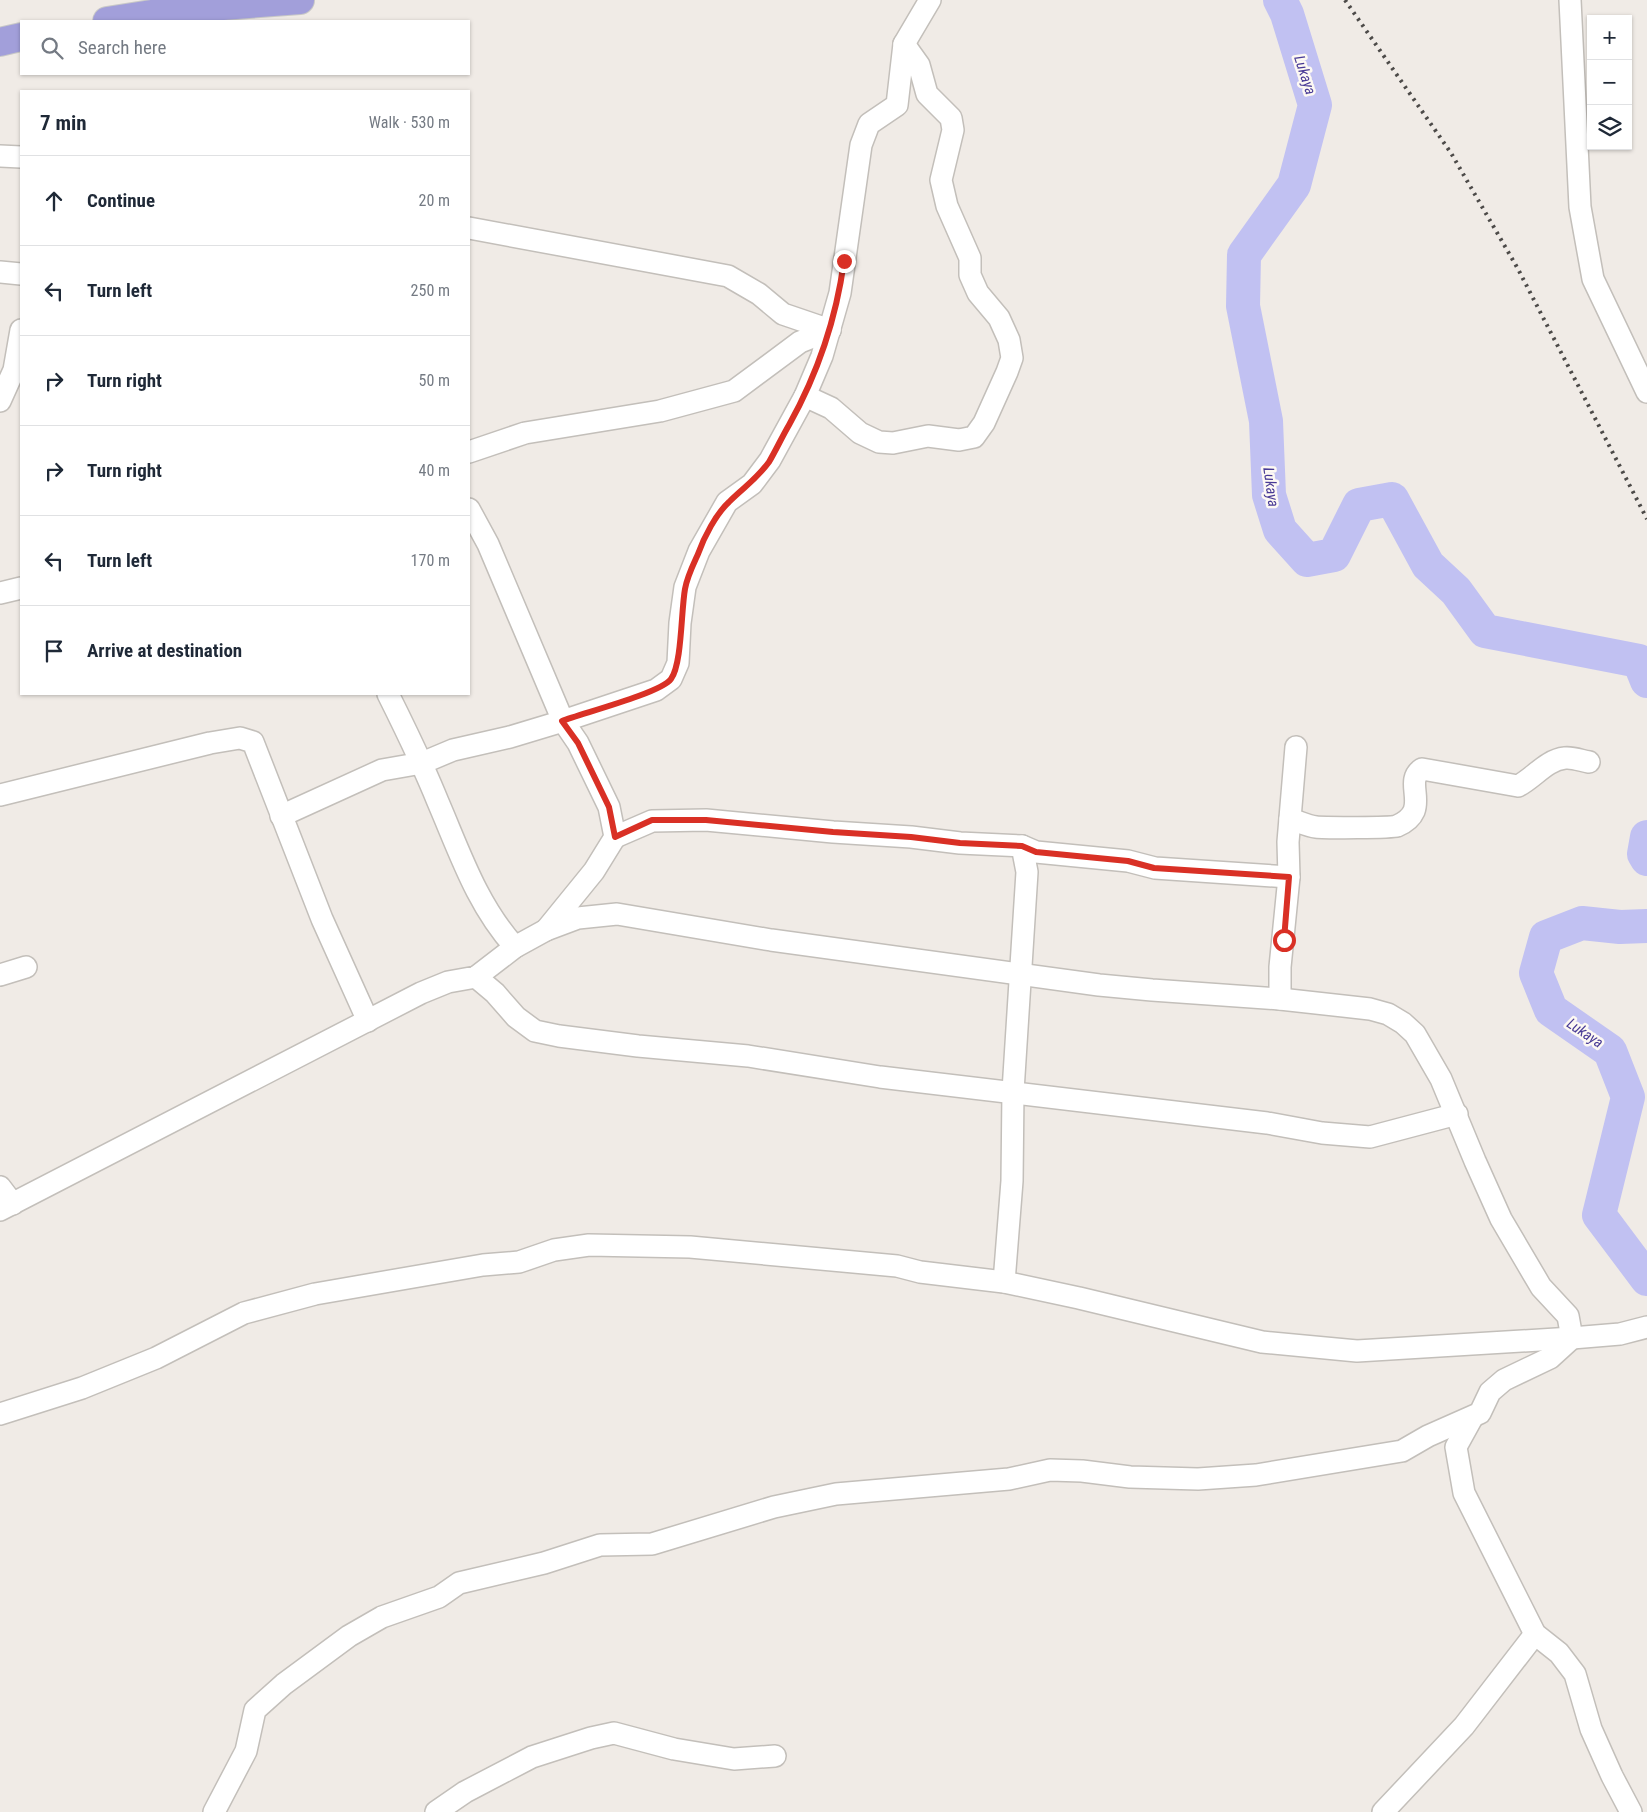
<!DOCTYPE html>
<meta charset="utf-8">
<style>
body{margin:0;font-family:"Roboto Condensed",sans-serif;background:#f2f2f3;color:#1f2937}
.controls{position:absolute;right:15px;top:15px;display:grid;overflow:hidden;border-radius:0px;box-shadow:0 1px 4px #0004}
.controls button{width:45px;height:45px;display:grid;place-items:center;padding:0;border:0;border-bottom:1px solid #e0e1e3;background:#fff;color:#1f2937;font:25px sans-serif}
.stop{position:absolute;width:15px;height:15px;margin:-11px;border:4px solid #d93025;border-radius:50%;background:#fff}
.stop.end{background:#d93025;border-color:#fff;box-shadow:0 1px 5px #0008}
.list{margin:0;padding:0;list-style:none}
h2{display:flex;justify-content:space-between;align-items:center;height:65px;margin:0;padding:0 20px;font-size:21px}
h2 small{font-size:16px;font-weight:400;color:#747a83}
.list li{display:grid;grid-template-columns:32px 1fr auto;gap:15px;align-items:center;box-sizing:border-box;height:90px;padding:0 20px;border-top:1px solid #e0e1e3}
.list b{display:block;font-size:19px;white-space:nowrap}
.list em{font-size:16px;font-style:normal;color:#747a83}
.icon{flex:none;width:28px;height:28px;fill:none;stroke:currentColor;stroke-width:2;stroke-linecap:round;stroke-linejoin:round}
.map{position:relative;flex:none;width:1647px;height:1812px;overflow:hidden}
.search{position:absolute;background:#fff;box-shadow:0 1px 4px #0004;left:20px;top:20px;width:450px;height:55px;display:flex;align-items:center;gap:12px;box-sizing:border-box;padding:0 18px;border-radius:0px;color:#747a83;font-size:19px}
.panel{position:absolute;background:#fff;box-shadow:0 1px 4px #0004;left:20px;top:90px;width:450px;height:605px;border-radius:0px}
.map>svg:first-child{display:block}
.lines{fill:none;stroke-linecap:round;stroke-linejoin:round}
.river{stroke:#c1c1f2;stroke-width:34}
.minor-casing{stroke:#c3bfba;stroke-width:24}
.trunk-casing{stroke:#c8c8c7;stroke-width:30}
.minor{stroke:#fff;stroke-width:21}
.trunk{stroke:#a29fda;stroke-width:28}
.rail{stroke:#4c4a48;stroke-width:4;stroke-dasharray:2.5 5;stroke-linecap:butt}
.route{stroke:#d93025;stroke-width:6}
.labels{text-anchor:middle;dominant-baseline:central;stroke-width:5;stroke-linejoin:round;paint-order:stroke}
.water-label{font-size:15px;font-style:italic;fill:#483a95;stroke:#fdf9f3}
</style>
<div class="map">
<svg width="1647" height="1812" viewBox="0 0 1647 1812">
<rect width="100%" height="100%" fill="#f0ebe6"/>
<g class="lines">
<!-- river -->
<g class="river">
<polyline points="1280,0 1287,14 1315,105 1294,185 1244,255 1243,306 1266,421 1269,495 1280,530 1307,560 1334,555 1359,505 1392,499 1428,565 1456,591 1485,631 1639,661 1647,681"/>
<polyline points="1647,837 1644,854 1647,859"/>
<polyline points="1647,926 1620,927 1582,923 1546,937 1536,973 1551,1010 1610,1051 1628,1097 1599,1215 1647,1279"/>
</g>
<defs>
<g id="minor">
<polyline points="1570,0 1580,207 1593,279 1647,392"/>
<polyline points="0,156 21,157"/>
<polyline points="469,228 728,276 759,294 783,314 830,330"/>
<polyline points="0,272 21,274"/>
<polyline points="805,396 831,408 860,433 879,442 893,443 928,436 959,440 974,437 984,423 1007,372 1012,358 1009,340 999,318 978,293 970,275 970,258 947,206 941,180 953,130 951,118 927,94 919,65 904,44"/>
<polyline points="0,401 14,370 21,330"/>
<polyline points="469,452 525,433 660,411 734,391 800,342 830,330"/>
<polyline points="469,509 488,544 563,721 578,743 609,807 615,837 594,871 546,930"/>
<polyline points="0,593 21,588"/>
<path d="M388,694c18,36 35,71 50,108 22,51 39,103 77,145"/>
<polyline points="0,795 210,743 240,738 253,742 322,919 368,1021"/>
<polyline points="281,816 382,770 422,763 453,750 510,737 563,721 656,690 671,679 678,663 680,623 685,587 699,551 727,502 752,484 770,460 805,396 822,356 840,293 861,145 869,124 897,105 904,44 930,0"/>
<path d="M1290,819c8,2 17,7 26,8 9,1 74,1 81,-1 7,-3 14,-8 17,-15 6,-15 -7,-32 8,-42l96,17c16,-8 28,-26 47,-28 8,-1 17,3 24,4"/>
<polyline points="615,837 652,821 706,820 833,832 911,837 960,843 1022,846 1036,852 1128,861 1155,868 1289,877"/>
<polyline points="0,975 26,967"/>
<polyline points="476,977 495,993 516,1017 535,1031 559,1036 638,1046 748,1056 880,1077 1267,1123 1322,1133 1370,1137 1457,1114"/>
<polyline points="1280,999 1280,967 1289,877 1288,842 1296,747"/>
<polyline points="0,1187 13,1204"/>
<polyline points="0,1210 421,993 448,982 476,977 515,947 546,930 578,918 617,914 771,940 1099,985 1152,990 1280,999 1370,1009 1388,1014 1403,1023 1415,1034 1441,1079 1475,1161 1501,1219 1541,1287 1568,1316 1572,1338 1550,1358 1504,1380 1490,1392 1480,1413 1428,1436 1402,1451 1256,1475 1198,1479 1130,1477 1082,1471 1050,1470 1009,1479 836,1494 774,1507 652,1544 600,1545 544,1563 459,1583 439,1597 382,1617 349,1636 284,1684 255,1710 246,1751 214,1812"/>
<polyline points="1004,1282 1012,1181 1013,1091 1027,872 1022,846"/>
<polyline points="0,1414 82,1388 156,1358 244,1313 315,1294 483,1265 519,1262 554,1250 589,1245 690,1247 897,1266 920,1272 1004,1282 1079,1298 1262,1342 1357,1351 1572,1338 1620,1334 1647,1327"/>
<polyline points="1472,1418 1456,1447 1464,1493 1535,1634 1559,1653 1575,1674 1591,1729 1612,1776 1631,1812"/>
<polyline points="436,1812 465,1792 532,1757 591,1738 614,1733 674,1749 734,1759 775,1756"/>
<polyline points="1383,1812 1464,1726 1535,1634"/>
</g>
<g id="trunk">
<polyline points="107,21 184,9 300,0"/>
<polyline points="0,42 21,37"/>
</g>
</defs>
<!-- minor casing -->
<use href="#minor" class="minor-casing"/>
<!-- trunk casing -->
<use href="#trunk" class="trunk-casing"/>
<!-- minor -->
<use href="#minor" class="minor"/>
<!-- trunk -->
<use href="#trunk" class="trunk"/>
<!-- rail -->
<polyline class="rail" points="1345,0 1451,153 1518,269 1647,519"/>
</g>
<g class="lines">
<!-- route -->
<path class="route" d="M844,261c-8,59 -26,112 -55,164 -7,12 -13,25 -20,37 -14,19 -24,24 -40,40 -13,12 -25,35 -31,52 -5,11 -11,23 -13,35 -4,22 -3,75 -14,90 -10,14 -88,34 -109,42l16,22 31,64 6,30 37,-17h54l127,12 78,5 49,6 62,3 14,6 92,9 26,7 135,9 -5,63"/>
</g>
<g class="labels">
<!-- water labels -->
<g class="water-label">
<text transform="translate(1305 75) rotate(72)">Lukaya</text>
<text transform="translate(1271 487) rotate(82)">Lukaya</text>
<text transform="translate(1585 1033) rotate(34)">Lukaya</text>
</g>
</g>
</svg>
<div class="controls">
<button>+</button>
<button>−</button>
<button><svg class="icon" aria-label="layers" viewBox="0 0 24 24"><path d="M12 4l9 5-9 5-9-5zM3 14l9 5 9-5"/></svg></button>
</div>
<div class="stop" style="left:1284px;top:940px"></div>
<div class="stop end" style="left:844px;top:261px"></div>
<div class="search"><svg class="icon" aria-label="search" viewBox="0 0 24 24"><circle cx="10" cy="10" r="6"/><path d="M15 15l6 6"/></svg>Search here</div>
<section class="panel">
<h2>7 min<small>Walk · 530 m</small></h2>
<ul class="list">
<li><svg class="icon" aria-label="ahead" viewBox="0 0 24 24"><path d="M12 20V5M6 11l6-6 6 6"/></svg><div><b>Continue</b></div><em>20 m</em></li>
<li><svg class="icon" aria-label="left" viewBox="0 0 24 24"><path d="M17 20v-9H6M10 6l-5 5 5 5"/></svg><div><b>Turn left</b></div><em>250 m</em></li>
<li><svg class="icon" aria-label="right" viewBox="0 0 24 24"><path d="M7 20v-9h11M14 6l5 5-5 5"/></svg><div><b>Turn right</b></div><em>50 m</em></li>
<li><svg class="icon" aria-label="right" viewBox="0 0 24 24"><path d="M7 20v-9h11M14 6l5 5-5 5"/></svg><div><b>Turn right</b></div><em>40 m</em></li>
<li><svg class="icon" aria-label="left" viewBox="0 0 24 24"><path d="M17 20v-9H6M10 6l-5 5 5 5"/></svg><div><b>Turn left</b></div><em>170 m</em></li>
<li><svg class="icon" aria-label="arrive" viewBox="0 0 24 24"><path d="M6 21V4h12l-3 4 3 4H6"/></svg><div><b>Arrive at destination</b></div></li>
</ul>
</section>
</div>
